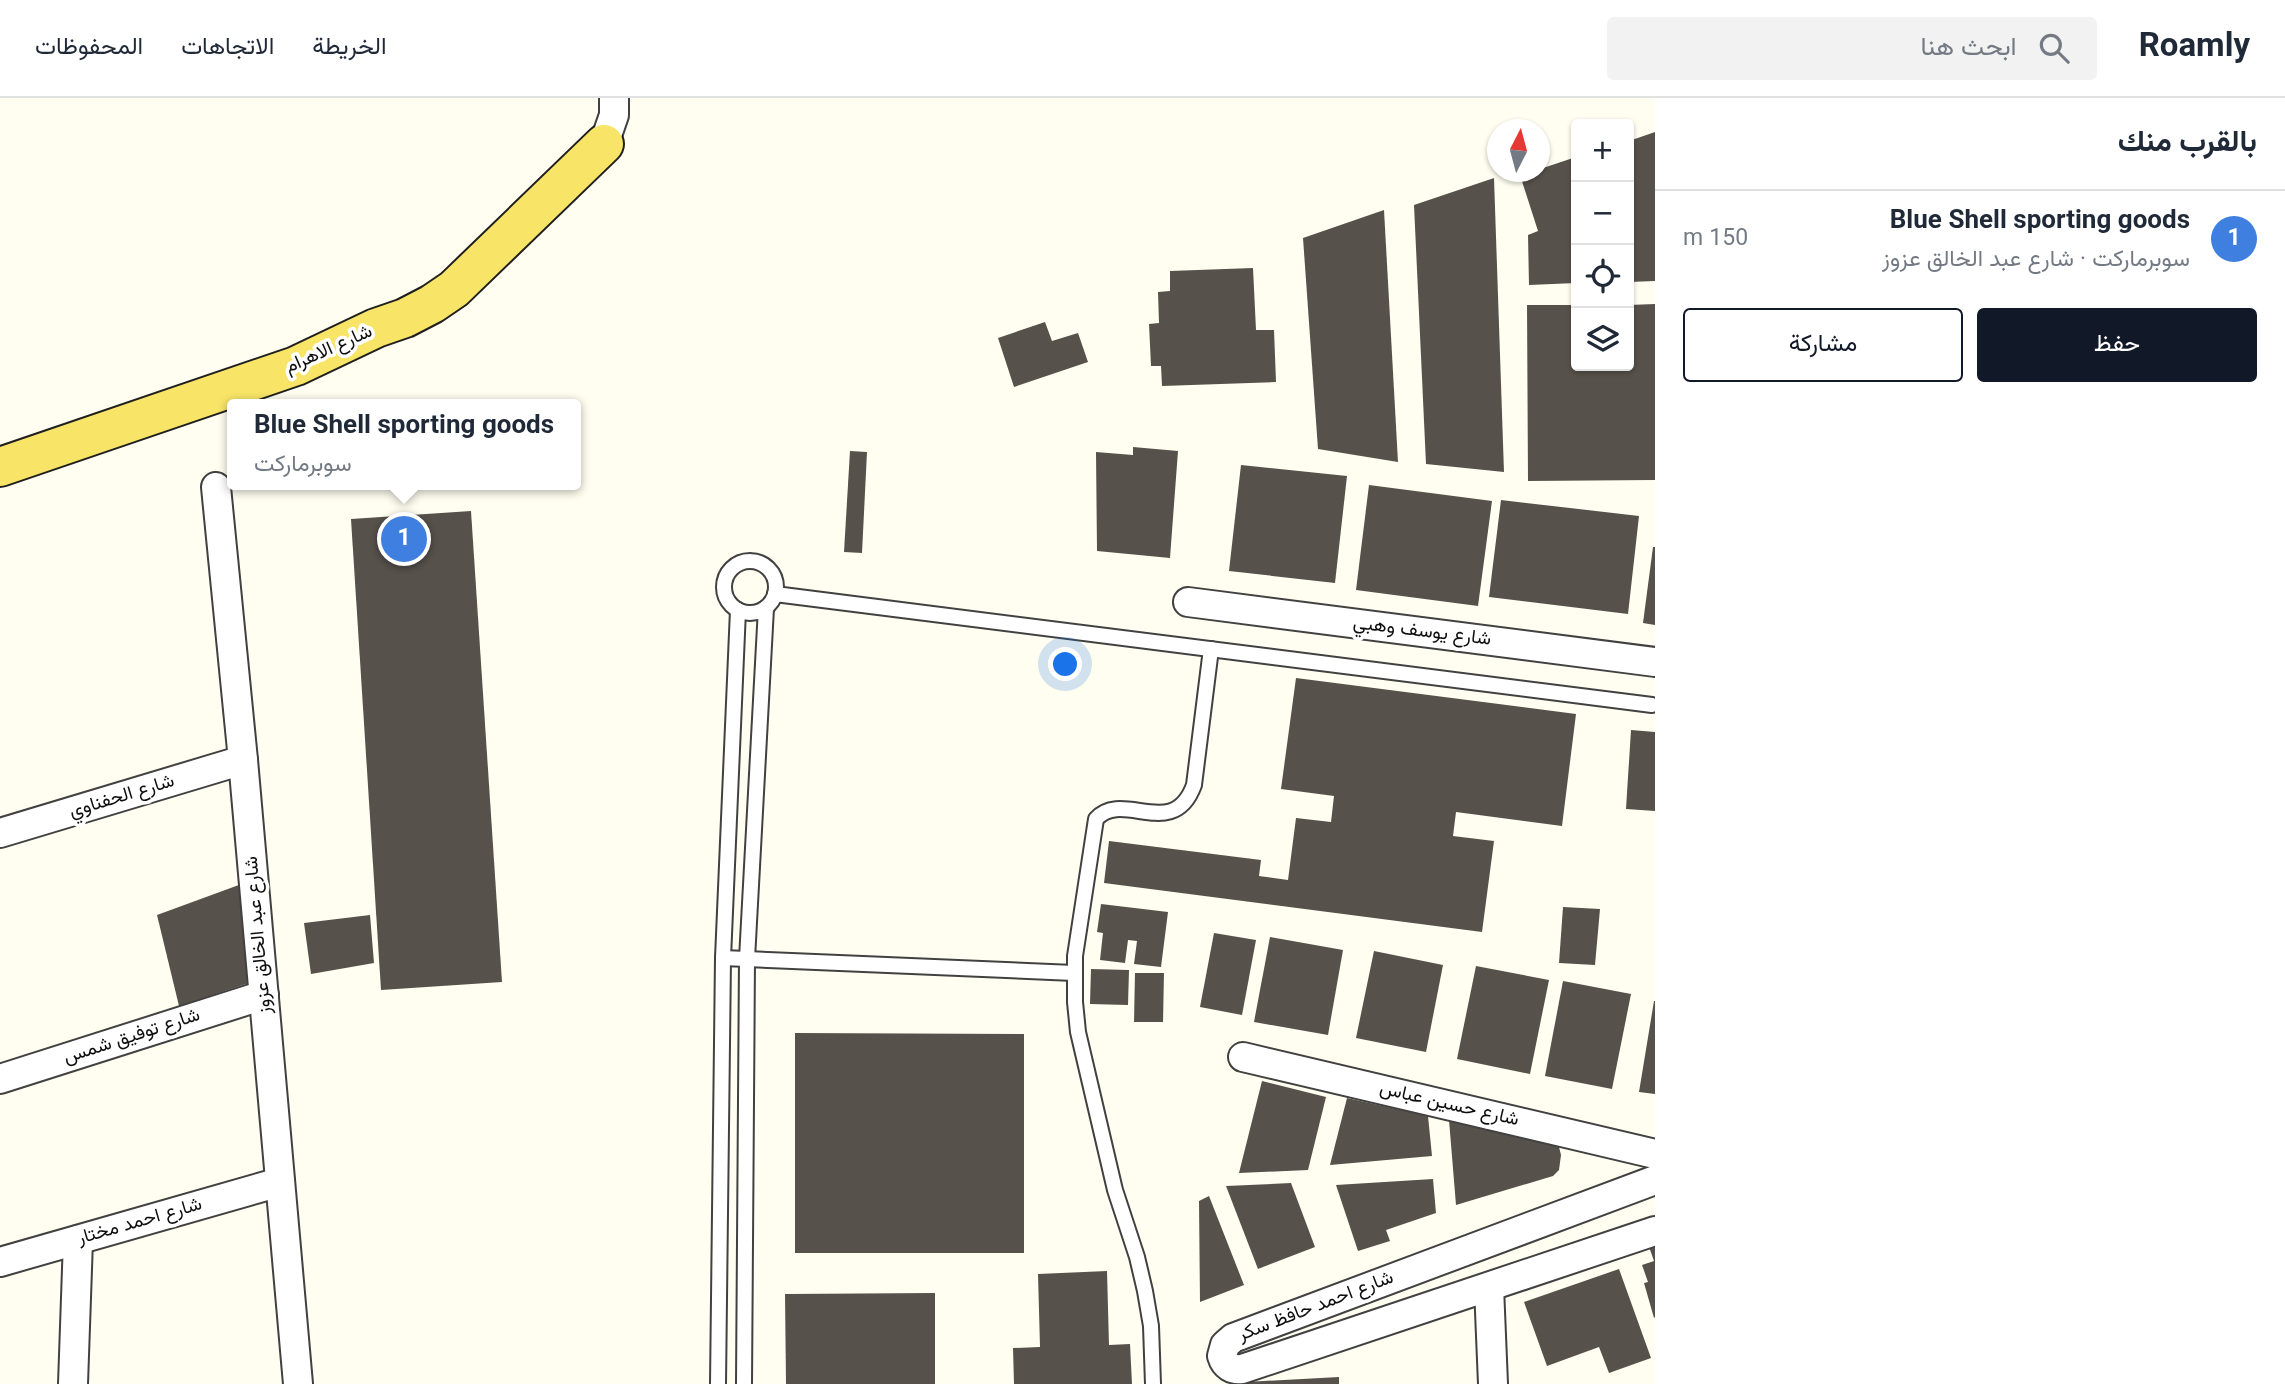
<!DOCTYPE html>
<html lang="ar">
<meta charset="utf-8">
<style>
body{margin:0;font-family:Georgia,Vazirmatn,serif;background:#f2f2f3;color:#1f2937;direction:rtl}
.controls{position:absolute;right:21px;top:21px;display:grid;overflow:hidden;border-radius:7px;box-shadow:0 2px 5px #0004}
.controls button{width:63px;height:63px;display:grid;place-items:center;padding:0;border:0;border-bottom:2px solid #e0e1e3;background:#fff;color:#1f2937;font:35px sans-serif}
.compass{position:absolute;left:1487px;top:21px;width:63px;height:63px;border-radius:50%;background:#fff;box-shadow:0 2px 5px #0004;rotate:6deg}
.you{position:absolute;left:1066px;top:567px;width:24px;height:24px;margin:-18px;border:5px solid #fff;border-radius:50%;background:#1a73e8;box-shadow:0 0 0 10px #1a73e833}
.badge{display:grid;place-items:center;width:46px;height:46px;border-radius:50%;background:#111827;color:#fff;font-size:23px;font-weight:700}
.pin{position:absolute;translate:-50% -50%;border:4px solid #fff;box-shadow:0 2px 7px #0006}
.popup{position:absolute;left:227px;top:301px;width:354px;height:91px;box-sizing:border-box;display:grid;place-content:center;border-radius:7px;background:#fff;filter:drop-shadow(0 2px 5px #0005);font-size:23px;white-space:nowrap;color:#747a83}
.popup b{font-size:26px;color:#1f2937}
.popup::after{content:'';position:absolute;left:50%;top:100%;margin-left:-14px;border:14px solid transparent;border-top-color:#fff}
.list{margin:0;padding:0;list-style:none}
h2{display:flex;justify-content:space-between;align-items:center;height:91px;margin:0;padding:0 28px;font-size:30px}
h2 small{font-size:23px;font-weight:400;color:#747a83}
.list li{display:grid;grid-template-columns:46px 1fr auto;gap:21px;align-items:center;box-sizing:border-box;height:98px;padding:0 28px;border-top:2px solid #e0e1e3}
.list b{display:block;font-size:26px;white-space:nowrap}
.list p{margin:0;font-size:23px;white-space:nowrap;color:#747a83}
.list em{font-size:23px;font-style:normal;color:#747a83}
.actions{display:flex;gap:14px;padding:21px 28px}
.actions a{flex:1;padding:16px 0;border:2px solid #111827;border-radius:7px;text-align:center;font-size:24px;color:#111827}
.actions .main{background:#111827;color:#fff}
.icon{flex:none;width:38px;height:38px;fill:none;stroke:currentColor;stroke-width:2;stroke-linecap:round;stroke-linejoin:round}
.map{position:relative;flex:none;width:1655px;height:1286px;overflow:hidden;direction:ltr}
header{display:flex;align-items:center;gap:42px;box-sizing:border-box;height:98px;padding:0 35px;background:#fff;border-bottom:2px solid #e0e1e3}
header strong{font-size:33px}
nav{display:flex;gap:38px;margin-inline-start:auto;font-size:24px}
.search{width:490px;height:63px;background:#f2f2f3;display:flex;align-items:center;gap:18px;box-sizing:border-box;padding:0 24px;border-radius:7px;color:#747a83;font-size:26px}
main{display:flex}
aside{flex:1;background:#fff}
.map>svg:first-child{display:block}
.building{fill:#57514b}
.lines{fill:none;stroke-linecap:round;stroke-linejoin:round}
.service-casing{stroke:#414141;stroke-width:18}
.minor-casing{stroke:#414141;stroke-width:32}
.primary-casing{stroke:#1f1f1f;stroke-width:42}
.service{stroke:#fff;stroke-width:14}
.minor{stroke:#fff;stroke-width:28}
.primary{stroke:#f8e567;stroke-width:38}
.labels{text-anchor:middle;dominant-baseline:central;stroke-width:7;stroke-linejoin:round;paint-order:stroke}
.street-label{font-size:19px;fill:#0e0e0e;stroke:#fff}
</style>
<header>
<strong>Roamly</strong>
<div class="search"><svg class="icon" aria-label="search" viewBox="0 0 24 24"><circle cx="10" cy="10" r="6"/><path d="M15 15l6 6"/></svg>ابحث هنا</div>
<nav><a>الخريطة</a><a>الاتجاهات</a><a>المحفوظات</a></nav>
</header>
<main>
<aside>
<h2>بالقرب منك<small></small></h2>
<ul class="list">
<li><span class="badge" style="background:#3f7fe0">1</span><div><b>Blue Shell sporting goods</b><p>سوبرماركت · شارع عبد الخالق عزوز</p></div><em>150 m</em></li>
</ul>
<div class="actions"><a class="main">حفظ</a><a>مشاركة</a></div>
</aside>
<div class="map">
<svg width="1655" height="1286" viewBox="0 0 1655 1286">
<rect width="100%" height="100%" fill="#fffef0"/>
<!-- building -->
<g class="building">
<polygon points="1655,34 1655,183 1629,184 1629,43"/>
<polygon points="1576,59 1576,185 1529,187 1528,137 1538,133 1520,77 1540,74 1540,71"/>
<polygon points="1494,80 1504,374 1426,366 1414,107"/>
<polygon points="1384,112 1398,364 1318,351 1303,140"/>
<polygon points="1253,170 1256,232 1274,232 1276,284 1162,288 1161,268 1151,268 1149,226 1159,225 1158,194 1170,193 1170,173"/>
<polygon points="1655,206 1655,382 1528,383 1527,207 1576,207 1576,268 1629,268 1629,207"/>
<polygon points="1045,224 1052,243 1078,235 1088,264 1014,289 998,240"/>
<polygon points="1133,349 1178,353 1170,460 1097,453 1096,354 1133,357"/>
<polygon points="850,353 867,354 862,455 844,454"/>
<polygon points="1241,367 1347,378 1335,485 1229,473"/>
<polygon points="1369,387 1492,403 1478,508 1356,492"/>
<polygon points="1501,402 1639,418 1628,516 1489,499"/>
<polygon points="471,413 502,884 381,892 351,421"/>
<polygon points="1653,449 1655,449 1655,527 1643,525"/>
<polygon points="1296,580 1576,616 1562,728 1456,714 1453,738 1494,743 1482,834 1104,785 1109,743 1261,762 1259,778 1288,782 1296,720 1331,724 1334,698 1281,691"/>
<polygon points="1631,632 1655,634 1655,713 1626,711"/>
<polygon points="247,784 249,885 179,908 157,817"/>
<polygon points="1101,806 1168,814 1161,869 1134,866 1137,843 1128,842 1125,865 1100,862 1103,835 1097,834"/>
<polygon points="1563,809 1600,811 1595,867 1559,865"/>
<polygon points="370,817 374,865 311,876 304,825"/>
<polygon points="1214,835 1256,842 1242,917 1200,909"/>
<polygon points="1270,839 1343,852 1328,937 1254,924"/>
<polygon points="1374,853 1443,867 1426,954 1356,940"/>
<polygon points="1476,868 1549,882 1530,976 1457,961"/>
<polygon points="1091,871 1129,872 1128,907 1090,906"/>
<polygon points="1135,875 1164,875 1163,924 1134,924"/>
<polygon points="1563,883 1631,896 1612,991 1545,978"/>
<polygon points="1654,903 1655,903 1655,996 1639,994"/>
<polygon points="795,935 1024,936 1024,1155 795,1155"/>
<polygon points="1262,983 1326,999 1308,1072 1239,1075"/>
<polygon points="1347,1000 1428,1018 1432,1058 1330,1067"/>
<polygon points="1449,1022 1553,1043 1559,1049 1561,1057 1559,1072 1553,1078 1456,1107"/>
<polygon points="1433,1081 1436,1115 1386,1132 1390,1143 1358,1153 1336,1087"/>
<polygon points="1291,1085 1315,1149 1258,1171 1226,1088"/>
<polygon points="1209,1098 1244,1187 1200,1204 1199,1103"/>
<polygon points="1655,1144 1655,1219 1654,1220 1644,1185 1648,1184 1642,1167 1654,1163 1648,1146"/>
<polygon points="1619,1171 1651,1260 1609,1275 1599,1249 1547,1268 1524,1204"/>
<polygon points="1107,1173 1109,1247 1130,1246 1132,1286 1014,1286 1013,1250 1040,1249 1038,1176"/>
<polygon points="935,1195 935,1286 786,1286 785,1196"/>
<polygon points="1339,1279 1339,1286 1246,1286 1246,1284"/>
</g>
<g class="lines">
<defs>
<g id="service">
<circle cx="750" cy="489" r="26"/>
<polyline points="775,496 1652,607"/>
<polyline points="723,860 1074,875"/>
<polyline points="718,1286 723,860 738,512"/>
<polyline points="744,1286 747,861 766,510"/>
<path d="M1153,1286l-2,-58 -6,-35 -8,-34 -22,-67 -37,-158 -3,-30v-46l21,-137c27,-30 77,23 98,-34l17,-136"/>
</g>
<g id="minor">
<polyline points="604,46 614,17 614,0"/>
<polyline points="216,389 243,662 298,1286"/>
<polyline points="1188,504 1655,564"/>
<polyline points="0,735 243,662"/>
<polyline points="1243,959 1655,1056"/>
<polyline points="0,981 264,897"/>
<path d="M1655,1082l-422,158 -8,7 -3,11c3,10 10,14 20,13l413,-138"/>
<polyline points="0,1164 280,1084"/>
<polyline points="1489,1189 1493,1286"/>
<polyline points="73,1286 78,1142"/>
</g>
<polyline id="primary" points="0,369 296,268 376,230 405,220 432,206 454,191 604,46"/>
</defs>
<!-- service casing -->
<use href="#service" class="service-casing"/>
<!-- minor casing -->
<use href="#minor" class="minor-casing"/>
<!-- primary casing -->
<use href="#primary" class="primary-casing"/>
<!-- service -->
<use href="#service" class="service"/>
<!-- minor -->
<use href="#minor" class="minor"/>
<!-- primary -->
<use href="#primary" class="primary"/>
</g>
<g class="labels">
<!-- street labels -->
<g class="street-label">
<text transform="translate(329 252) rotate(-24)">شارع الاهرام</text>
<text transform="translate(1422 534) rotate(7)">شارع يوسف وهبي</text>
<text transform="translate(122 699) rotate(-17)">شارع الحفناوي</text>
<text transform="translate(259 837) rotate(-95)">شارع عبد الخالق عزوز</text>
<text transform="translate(132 939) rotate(-18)">شارع توفيق شمس</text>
<text transform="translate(1449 1007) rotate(13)">شارع حسين عباس</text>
<text transform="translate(140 1124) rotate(-16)">شارع احمد مختار</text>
<text transform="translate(1316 1209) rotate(-21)">شارع احمد حافظ سكر</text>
</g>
</g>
</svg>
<div class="controls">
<button>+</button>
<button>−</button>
<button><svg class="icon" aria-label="locate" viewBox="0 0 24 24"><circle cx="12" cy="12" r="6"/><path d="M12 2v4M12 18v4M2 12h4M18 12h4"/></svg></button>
<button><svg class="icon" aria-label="layers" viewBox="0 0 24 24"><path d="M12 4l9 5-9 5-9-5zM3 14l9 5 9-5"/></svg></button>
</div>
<svg class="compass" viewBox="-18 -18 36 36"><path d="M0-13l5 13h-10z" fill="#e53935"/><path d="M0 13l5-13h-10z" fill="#747a83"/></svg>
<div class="you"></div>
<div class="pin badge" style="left:404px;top:441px;background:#3f7fe0">1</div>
<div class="popup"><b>Blue Shell sporting goods</b>سوبرماركت</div>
</div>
</main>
